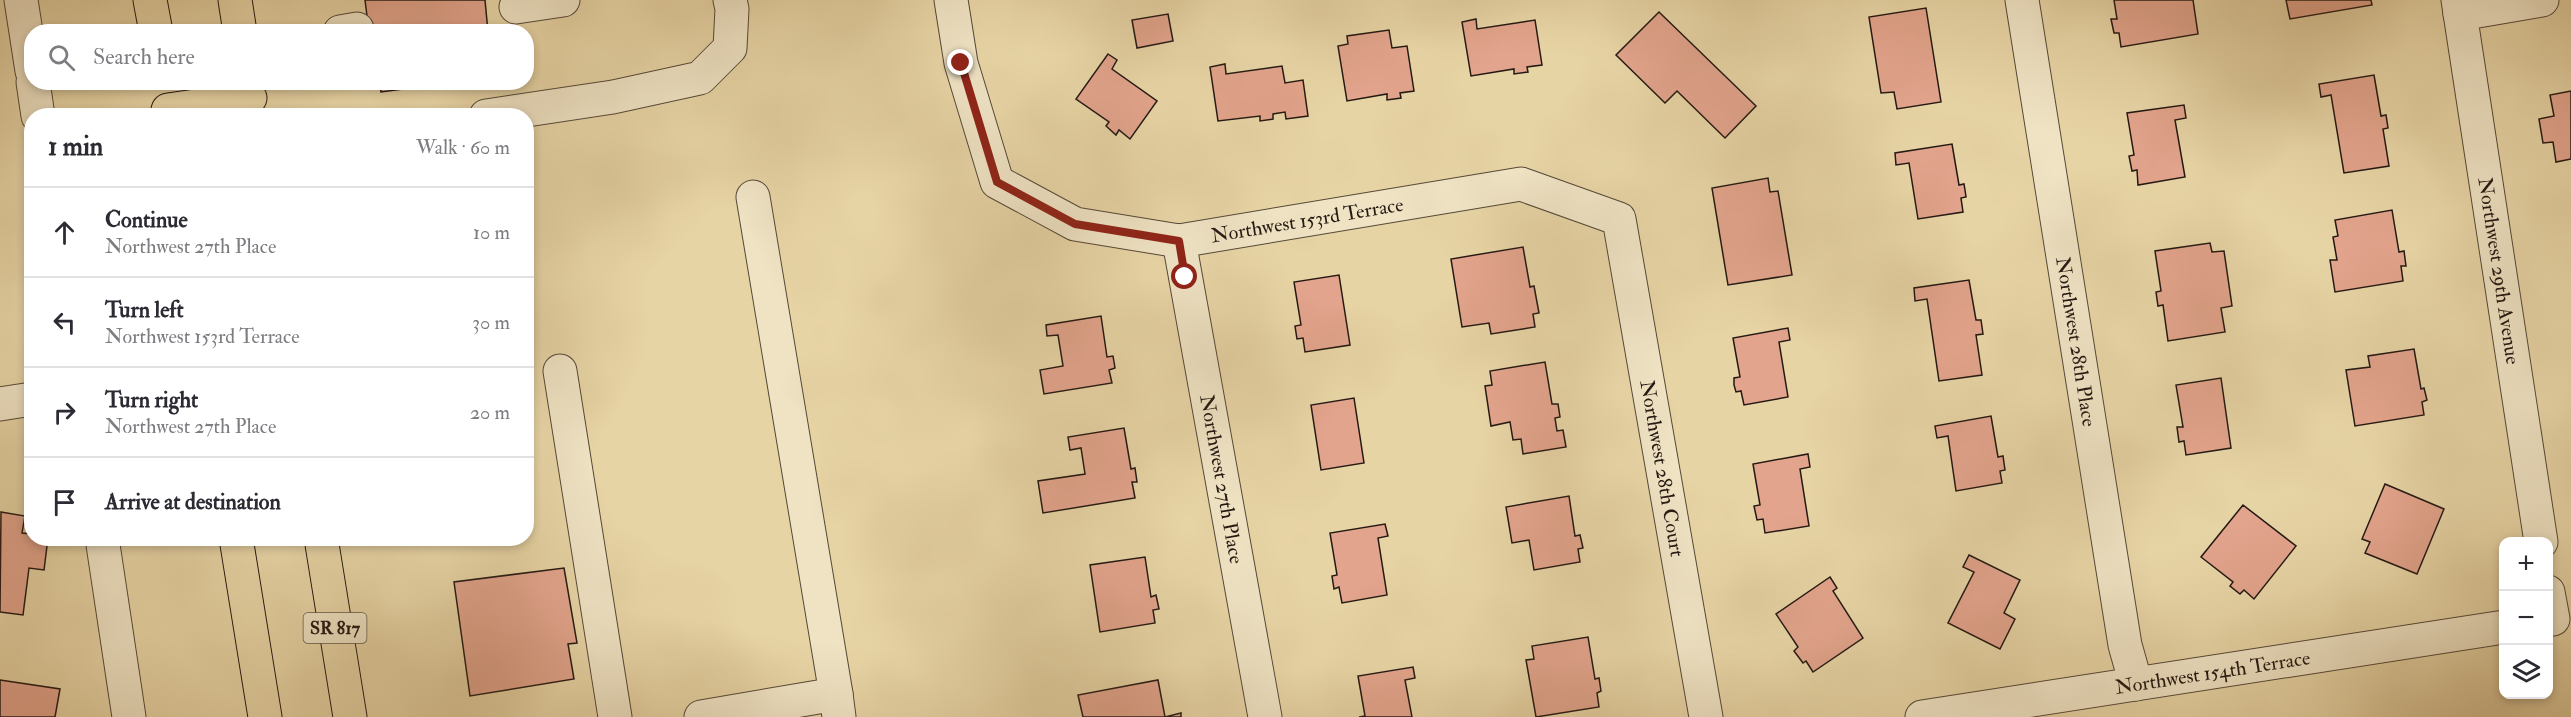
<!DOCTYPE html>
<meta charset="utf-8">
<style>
body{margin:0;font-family:"IM FELL Double Pica",serif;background:#f7f7f7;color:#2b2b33}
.controls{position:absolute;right:18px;bottom:18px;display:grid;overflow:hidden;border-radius:12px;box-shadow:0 3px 9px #0003}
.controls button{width:54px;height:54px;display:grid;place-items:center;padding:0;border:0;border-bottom:2px solid #e1e1e2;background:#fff;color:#2b2b33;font:30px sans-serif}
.stop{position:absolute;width:18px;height:18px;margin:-14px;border:4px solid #8f2418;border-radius:50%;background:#fff}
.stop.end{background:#8f2418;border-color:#fff;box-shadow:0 2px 6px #0008}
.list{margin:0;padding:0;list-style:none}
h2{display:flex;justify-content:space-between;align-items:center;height:78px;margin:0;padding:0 24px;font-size:26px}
h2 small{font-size:20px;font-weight:400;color:#7c7c81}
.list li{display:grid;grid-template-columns:39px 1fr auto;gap:18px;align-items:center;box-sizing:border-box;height:90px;padding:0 24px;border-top:2px solid #e1e1e2}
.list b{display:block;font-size:22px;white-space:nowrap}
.list p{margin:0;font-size:20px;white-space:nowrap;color:#7c7c81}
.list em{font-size:20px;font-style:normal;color:#7c7c81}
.icon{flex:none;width:33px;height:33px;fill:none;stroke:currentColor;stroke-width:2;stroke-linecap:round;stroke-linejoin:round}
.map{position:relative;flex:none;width:2571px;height:717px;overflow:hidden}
.search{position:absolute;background:#fff;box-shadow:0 3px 9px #0003;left:24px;top:24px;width:510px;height:66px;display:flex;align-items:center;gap:15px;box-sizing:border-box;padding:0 21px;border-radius:24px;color:#7c7c81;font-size:22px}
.panel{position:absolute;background:#fff;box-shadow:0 3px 9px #0003;left:24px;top:108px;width:510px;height:438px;border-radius:24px}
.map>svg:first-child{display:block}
.building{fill:#e2a48c;stroke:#241913;stroke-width:1.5}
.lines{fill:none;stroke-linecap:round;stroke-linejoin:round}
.minor-casing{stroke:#554838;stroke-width:35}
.major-casing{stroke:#241913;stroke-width:35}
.minor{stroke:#efe3c4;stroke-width:33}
.major{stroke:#e7d4a5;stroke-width:33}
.route{stroke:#8f2418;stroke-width:8}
.labels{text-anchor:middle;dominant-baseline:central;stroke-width:4.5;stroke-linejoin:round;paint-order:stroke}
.shield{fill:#efe3c4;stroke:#615648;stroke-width:1.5}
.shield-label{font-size:18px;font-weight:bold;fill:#241913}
.street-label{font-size:20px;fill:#241913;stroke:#efe3c4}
</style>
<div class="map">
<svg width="2571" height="717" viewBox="0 0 2571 717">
<rect width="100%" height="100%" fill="#e7d4a5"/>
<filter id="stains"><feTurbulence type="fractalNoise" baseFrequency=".00333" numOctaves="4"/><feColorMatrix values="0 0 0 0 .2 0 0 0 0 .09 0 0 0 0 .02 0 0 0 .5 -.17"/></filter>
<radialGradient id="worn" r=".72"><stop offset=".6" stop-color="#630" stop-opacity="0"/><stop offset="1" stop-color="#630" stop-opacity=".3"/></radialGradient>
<!-- building -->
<g class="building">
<polygon points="365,0 485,0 488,32 369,32"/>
<polygon points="2114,0 2193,0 2198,34 2121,47 2119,33 2114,33 2111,19 2117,19"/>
<polygon points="2286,0 2371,0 2372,5 2290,19"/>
<polygon points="1926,8 1941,102 1897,109 1894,92 1881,93 1869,17"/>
<polygon points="1659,12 1756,106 1725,138 1677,91 1665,103 1616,55"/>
<polygon points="1168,14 1173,41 1137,48 1132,20"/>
<polygon points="1476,19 1477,29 1535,20 1542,65 1527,67 1528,72 1514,74 1514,69 1471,76 1462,22"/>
<polygon points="1389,30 1392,48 1407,46 1414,91 1400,93 1401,98 1387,100 1387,94 1347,101 1338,46 1348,44 1347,36"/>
<polygon points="1108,54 1117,60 1112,69 1157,101 1130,139 1119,130 1116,135 1106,126 1109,122 1076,99"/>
<polygon points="1225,64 1226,74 1282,66 1285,83 1303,80 1308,116 1286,119 1285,112 1273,114 1273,119 1260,121 1260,116 1218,121 1210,67"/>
<polygon points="2374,75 2381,116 2386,115 2388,128 2383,129 2389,166 2344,173 2331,95 2321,97 2319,84"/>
<polygon points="380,82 457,82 381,92"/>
<polygon points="2571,91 2571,159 2556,162 2553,142 2543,143 2539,119 2554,116 2550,95"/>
<polygon points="2184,105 2186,118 2175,120 2185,177 2138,185 2137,170 2132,171 2129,156 2134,155 2127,113"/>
<polygon points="1952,144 1959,185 1964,184 1965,190 1966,197 1961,198 1963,212 1918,219 1909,163 1896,165 1895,153"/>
<polygon points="1768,178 1770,192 1778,191 1792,275 1728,285 1712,188"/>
<polygon points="2392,210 2399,252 2404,251 2406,266 2401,266 2403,281 2335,292 2330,260 2337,260 2333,237 2338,236 2335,220"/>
<polygon points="2210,243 2212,252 2224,251 2232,306 2221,308 2225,332 2168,341 2163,305 2158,306 2156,292 2161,291 2155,251"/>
<polygon points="1523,247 1530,287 1534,286 1539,313 1533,314 1535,327 1491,334 1489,323 1462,327 1451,259"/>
<polygon points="1339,275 1350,345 1305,352 1303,338 1297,339 1295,326 1301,325 1294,282"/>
<polygon points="1969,280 1976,320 1981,320 1983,334 1976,335 1982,375 1939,381 1927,299 1915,301 1914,288"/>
<polygon points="1101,316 1107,357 1113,356 1115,368 1109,370 1112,383 1044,394 1040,370 1063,366 1058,335 1047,336 1046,325"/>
<polygon points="1788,328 1790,340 1779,342 1788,397 1744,405 1741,391 1736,392 1734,385 1734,378 1740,377 1733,338"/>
<polygon points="2414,349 2421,389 2424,388 2427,400 2422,402 2424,415 2355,426 2346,370 2370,367 2368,356"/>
<polygon points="1545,362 1552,404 1558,404 1560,417 1555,418 1557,431 1563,430 1566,447 1523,454 1521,439 1513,440 1510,422 1491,426 1485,386 1492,385 1490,371"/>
<polygon points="2221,378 2231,448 2186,455 2184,441 2179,442 2177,427 2183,427 2176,385"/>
<polygon points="1354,398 1364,463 1321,470 1311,405"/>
<polygon points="1991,416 1998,457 2003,456 2005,470 2000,471 2002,483 1956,491 1948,436 1937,438 1935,426"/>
<polygon points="1124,428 1131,469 1135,468 1137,482 1132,482 1135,498 1043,513 1038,481 1085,474 1081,448 1070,450 1068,437"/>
<polygon points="1808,454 1810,467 1800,469 1809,526 1765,533 1763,519 1757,520 1754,506 1760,505 1753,464"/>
<polygon points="2385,484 2444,509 2417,574 2365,553 2370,542 2362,539"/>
<polygon points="1569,496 1575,536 1580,535 1583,548 1578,549 1580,562 1534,570 1529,540 1512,543 1506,507"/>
<polygon points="2243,505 2296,546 2254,599 2244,590 2240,594 2230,586 2233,582 2201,557"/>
<polygon points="1,512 25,516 22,533 32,534 32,538 48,538 44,570 29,568 23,615 0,612"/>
<polygon points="1385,524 1388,536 1378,538 1387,595 1342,603 1339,587 1334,589 1332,576 1337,575 1330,533"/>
<polygon points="1969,555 2020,580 2004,613 2015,619 2000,649 1948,623 1974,572 1963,567"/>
<polygon points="1145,557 1151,597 1156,595 1159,609 1153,610 1155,623 1100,632 1090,565"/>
<polygon points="564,568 577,643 568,644 574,679 470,696 454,582"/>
<polygon points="1830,577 1837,588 1833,591 1863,638 1813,672 1806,661 1803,663 1794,651 1798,647 1776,614"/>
<polygon points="1588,637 1595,679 1599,678 1601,691 1597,693 1599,707 1536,717 1526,660 1534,659 1532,646"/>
<polygon points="1413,667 1415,678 1405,680 1412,717 1359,717 1365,716 1358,676"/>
<polygon points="0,680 60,689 55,717 0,717"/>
<polygon points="1158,680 1165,717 1181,713 1181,717 1083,717 1078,695"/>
</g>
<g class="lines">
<defs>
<g id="minor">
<polyline points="21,0 32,71"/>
<path id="s1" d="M951,0l10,63 36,119 78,42 104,17 342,-57 98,35 87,498"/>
<path id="s2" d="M2022,0l103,645 11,39"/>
<path id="s3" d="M2458,0l83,542"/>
<polyline points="516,7 563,0"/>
<polyline points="2460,14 2542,0"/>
<polyline points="340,32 357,29"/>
<polyline points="33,82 38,116"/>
<polyline points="486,116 613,97 700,78 730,48 732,9 730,0"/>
<polyline points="753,197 836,694"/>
<path id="s4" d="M1179,241l86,476"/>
<polyline points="560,371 615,717"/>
<polyline points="0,404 32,399"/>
<polyline points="102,538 129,717"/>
<polyline points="2548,592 2553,619"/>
<polyline points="701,717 836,694 839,717"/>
<path id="s5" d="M1922,717l582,-90"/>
</g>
<g id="major">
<polyline points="150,0 156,32"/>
<polyline points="235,0 240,32"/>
<polyline points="168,110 250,98"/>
<polyline points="236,538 265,717"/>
<polyline points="321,538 350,717"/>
</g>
</defs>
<!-- minor casing -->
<use href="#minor" class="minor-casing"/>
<!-- major casing -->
<use href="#major" class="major-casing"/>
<!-- minor -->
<use href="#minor" class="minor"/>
<!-- major -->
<use href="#major" class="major"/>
</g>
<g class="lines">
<!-- route -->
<polyline class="route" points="961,63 997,182 1075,224 1179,241 1185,277"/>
</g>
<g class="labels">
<!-- shield labels -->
<rect class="shield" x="303.5" y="613" width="63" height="30" rx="4.5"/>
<g class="shield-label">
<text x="335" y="628">SR 817</text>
</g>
<!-- street labels -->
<g class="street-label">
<text stroke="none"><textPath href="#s1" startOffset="512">Northwest 153rd Terrace</textPath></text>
<text stroke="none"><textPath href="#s3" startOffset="274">Northwest 29th Avenue</textPath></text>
<text stroke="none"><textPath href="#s2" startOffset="346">Northwest 28th Place</textPath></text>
<text stroke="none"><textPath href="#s1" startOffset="1086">Northwest 28th Court</textPath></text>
<text stroke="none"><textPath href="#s4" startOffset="242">Northwest 27th Place</textPath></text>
<text stroke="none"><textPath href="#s5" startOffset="294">Northwest 154th Terrace</textPath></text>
</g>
</g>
<rect width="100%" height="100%" filter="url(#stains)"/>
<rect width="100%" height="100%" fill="url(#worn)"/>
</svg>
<div class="controls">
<button>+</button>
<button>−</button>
<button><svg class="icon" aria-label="layers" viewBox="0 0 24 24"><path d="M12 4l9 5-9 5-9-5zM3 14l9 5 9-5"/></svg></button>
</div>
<div class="stop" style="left:1185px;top:277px"></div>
<div class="stop end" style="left:961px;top:63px"></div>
<div class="search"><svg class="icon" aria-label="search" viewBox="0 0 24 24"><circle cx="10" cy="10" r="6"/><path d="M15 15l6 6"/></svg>Search here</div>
<section class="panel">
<h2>1 min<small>Walk · 60 m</small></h2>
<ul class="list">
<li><svg class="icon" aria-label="ahead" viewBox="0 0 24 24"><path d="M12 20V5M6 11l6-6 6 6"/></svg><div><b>Continue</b><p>Northwest 27th Place</p></div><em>10 m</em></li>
<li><svg class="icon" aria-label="left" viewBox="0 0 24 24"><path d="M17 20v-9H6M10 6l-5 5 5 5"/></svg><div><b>Turn left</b><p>Northwest 153rd Terrace</p></div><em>30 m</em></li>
<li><svg class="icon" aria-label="right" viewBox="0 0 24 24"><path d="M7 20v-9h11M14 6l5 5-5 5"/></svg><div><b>Turn right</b><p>Northwest 27th Place</p></div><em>20 m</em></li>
<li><svg class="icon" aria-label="arrive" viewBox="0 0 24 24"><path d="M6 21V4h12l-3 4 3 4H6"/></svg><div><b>Arrive at destination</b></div></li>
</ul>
</section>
</div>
